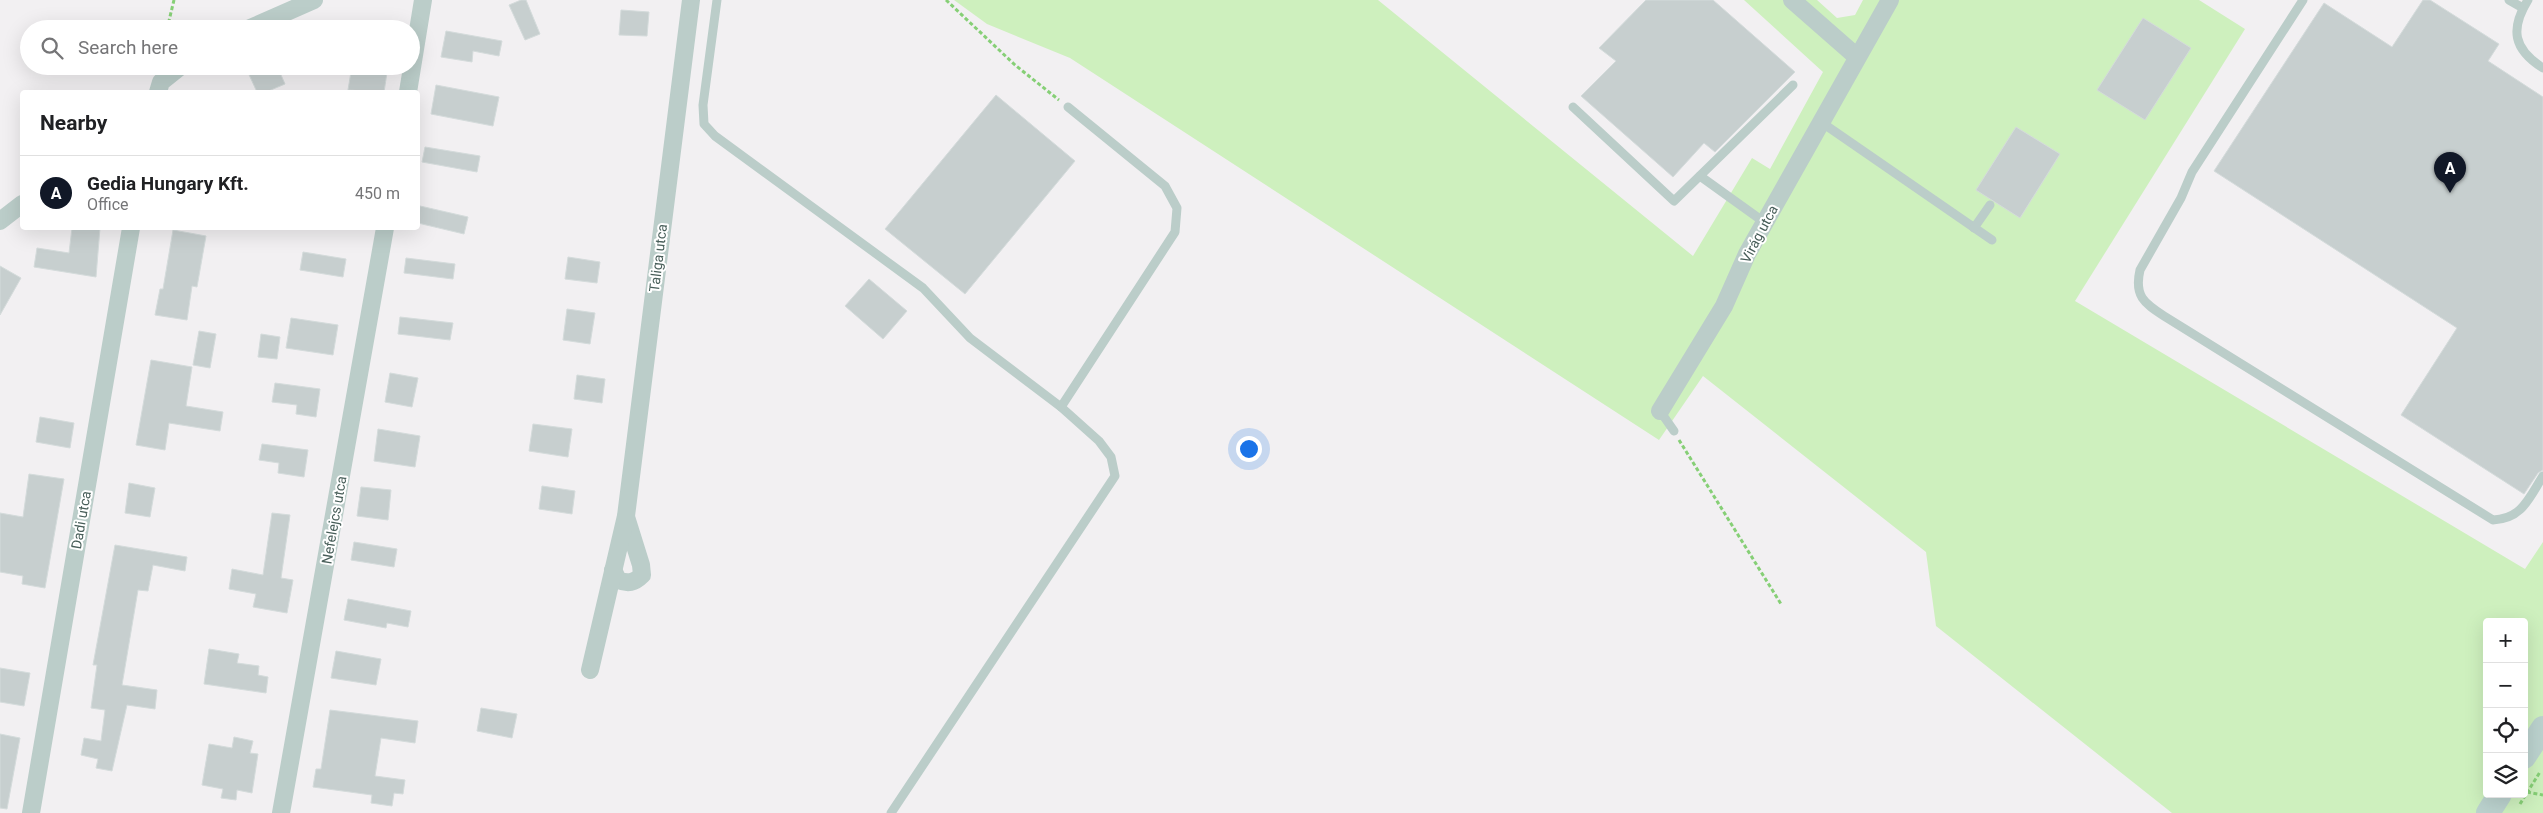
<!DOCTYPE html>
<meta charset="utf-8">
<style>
body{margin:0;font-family:Roboto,sans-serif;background:#f6f6f6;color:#202124}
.controls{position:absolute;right:15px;bottom:15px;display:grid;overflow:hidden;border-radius:5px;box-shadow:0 5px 20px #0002}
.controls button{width:45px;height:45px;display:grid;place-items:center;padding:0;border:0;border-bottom:1px solid #e0e0e0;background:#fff;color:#202124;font:25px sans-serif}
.you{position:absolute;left:1248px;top:448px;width:18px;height:18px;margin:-12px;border:4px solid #fff;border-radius:50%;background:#1a73e8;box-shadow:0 0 0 8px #1a73e833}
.badge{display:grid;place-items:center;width:32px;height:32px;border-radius:50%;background:#111827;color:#fff;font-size:16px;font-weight:700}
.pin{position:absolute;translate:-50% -41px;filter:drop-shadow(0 1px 2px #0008)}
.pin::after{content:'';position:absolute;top:26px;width:18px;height:15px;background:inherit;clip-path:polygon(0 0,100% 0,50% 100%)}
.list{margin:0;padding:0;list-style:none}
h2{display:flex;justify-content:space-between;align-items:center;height:65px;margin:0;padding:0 20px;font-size:21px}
h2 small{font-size:16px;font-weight:400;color:#757577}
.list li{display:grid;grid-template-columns:32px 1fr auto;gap:15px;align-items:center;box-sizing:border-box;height:75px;padding:0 20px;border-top:1px solid #e0e0e0}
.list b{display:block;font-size:19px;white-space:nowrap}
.list p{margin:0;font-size:16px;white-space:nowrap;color:#757577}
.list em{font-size:16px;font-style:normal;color:#757577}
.icon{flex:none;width:28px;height:28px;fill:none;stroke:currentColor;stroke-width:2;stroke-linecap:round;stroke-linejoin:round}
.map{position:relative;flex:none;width:2543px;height:813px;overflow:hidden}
.search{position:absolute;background:#fff;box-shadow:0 5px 20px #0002;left:20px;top:20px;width:400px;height:55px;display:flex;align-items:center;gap:12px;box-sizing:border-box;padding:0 18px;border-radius:28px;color:#757577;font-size:19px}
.panel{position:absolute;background:#fff;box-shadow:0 5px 20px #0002;left:20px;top:90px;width:400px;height:140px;border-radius:5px}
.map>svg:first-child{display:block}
.green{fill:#cef0be;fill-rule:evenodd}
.building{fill:#c7cfcf;stroke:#d4dbdb}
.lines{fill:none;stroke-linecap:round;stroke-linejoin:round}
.path{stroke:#86cf76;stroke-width:3;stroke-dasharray:4 2.5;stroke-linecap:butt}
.service{stroke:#bbcdc9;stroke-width:9}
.minor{stroke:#bbcdc9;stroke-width:18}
.secondary{stroke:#bbd2ce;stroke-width:24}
.labels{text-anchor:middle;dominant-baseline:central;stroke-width:4;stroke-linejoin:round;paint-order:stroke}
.street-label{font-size:14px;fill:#485e59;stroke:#fff}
</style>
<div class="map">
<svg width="2543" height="813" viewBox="0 0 2543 813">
<rect width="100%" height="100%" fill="#f2f0f2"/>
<!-- green -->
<path class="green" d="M954,0h424l315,256 59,-98 18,11 53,-97 -79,-72h73l20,18 18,-3 8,-15h336l46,29 -170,272 450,268 18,-27v271h-371l-236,-187 -10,-74 -223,-176 -44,64 -589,-382 -83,-34zM2487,622h37v172h-37z"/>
<!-- building -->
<g class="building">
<polygon points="521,0 526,0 540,34 525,40 509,5"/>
<polygon points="1646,0 1713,0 1795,72 1715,152 1704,143 1673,177 1581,96 1616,61 1599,48"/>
<polygon points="2423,0 2430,0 2499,44 2488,61 2543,97 2543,470 2538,473 2524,494 2401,415 2457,328 2214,171 2324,3 2392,47"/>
<polygon points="621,10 649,12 647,36 619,35"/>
<polygon points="2143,18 2191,48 2145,120 2097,90"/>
<polygon points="446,31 502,41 499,56 473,51 472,62 441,57"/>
<polygon points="245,66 277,66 285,84 266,92 257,92"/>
<polygon points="352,66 388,66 384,92 348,90"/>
<polygon points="436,85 499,97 493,126 431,114"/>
<polygon points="996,95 1075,161 965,294 885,229"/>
<polygon points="2016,127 2060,154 2020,218 1976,190"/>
<polygon points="425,147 480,156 477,172 422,162"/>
<polygon points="420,206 468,217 464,234 418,223"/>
<polygon points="72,228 100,228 96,277 34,267 37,248 69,253"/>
<polygon points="173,230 206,236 197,287 192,286 187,320 155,315 160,289 163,289"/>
<polygon points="303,252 346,259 343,277 300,270"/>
<polygon points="568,257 600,262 597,283 565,279"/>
<polygon points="406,258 455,264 453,279 404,273"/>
<polygon points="0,266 21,278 0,315"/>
<polygon points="869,279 907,311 883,339 845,306"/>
<polygon points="567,309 595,313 590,344 563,340"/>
<polygon points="400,317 453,323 450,340 398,334"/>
<polygon points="291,318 338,325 333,355 286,348"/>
<polygon points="199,331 216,334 210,368 193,365"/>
<polygon points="261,334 280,337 277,359 258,357"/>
<polygon points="151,360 192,367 186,406 223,412 220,431 169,423 165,450 136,445"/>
<polygon points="390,373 418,378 412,407 385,402"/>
<polygon points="577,375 605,379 602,403 574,399"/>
<polygon points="275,383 320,389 316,417 296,414 297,405 272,402"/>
<polygon points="40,417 74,423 70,448 36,442"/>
<polygon points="533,424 572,429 568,457 529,451"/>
<polygon points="378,429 420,436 415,467 374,461"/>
<polygon points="262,444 308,450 304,477 278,473 279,463 259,460"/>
<polygon points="29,474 64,479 45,588 22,584 23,576 0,572 0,513 23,517"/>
<polygon points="129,483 155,488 150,517 125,513"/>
<polygon points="542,486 575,491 572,514 539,509"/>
<polygon points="361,487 391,490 388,520 357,516"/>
<polygon points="272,513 290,515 281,578 293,580 287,613 253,607 256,594 229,589 232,569 263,575"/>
<polygon points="354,542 397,549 394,567 351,560"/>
<polygon points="115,545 187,557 185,571 153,565 148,591 138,590 122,685 157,690 155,709 127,705 112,771 96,768 98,759 81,755 84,738 101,741 105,710 91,708 97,665 93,665"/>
<polygon points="348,599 411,611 408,627 387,623 386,628 344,620"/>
<polygon points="209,649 239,654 237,663 259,666 258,675 268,677 266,693 204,684"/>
<polygon points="336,651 381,659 376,685 331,678"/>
<polygon points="0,668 30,673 24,706 0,702"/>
<polygon points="481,708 517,714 512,738 477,731"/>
<polygon points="330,710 418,721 415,743 381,738 375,776 405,780 403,794 394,793 392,806 371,803 372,795 313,787 316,769 321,769"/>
<polygon points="0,734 20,738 7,809 0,808"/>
<polygon points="234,737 253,741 250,753 258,754 252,793 237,790 236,800 221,798 223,789 202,785 209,744 232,748"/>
</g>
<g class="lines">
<!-- path -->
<g class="path">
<polyline points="946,0 1015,65 1059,100"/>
<polyline points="167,29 174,0"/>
<polyline points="1679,440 1781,604"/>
<polyline points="2527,792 2543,795"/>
<polyline points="2520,804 2540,772"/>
</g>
<!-- service -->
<g class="service">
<polyline points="717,0 703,105 704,124 715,136 923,288 970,338 1061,407 1099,441 1111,457 1115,476 891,813"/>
<path d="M2303,0l-111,172 -11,26 -41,72c-6,26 4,33 24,46l329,204c29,-1 36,-22 50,-44"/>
<polyline points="2509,0 2523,8"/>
<path d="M2528,0c-18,29 -15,49 15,68"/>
<polyline points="1573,107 1674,201 1793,85"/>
<polyline points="1821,122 1992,240"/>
<polyline points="1700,176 1764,222"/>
<polyline points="1974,228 1990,205"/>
<polyline points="1061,407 1175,232 1177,208 1165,186 1068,107"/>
<polyline points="1660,411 1674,431"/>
</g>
<!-- minor -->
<g class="minor">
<polyline points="1792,0 1857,57"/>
<polyline points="248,29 314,0"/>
<polyline points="158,92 161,82 181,66"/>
<polyline points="408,92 423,0"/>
<polyline points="0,221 22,204"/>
<polyline points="1660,411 1724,306 1747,254 1890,0"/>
<path d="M613,570l5,10c10,4 16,3 24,-5l-1,-10 -15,-48"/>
<polyline points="590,670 626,516 691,0"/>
<polyline points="31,813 131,228"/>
<polyline points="281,813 385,228"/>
</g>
<!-- secondary -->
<g class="secondary">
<polyline points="2524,757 2543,728"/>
<polyline points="2488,813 2500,794"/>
</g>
</g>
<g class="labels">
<!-- street labels -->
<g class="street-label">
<text transform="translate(1759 234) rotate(-62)">Virág utca</text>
<text transform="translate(658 258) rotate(-83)">Taliga utca</text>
<text transform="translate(81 520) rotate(-80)">Dadi utca</text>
<text transform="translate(334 520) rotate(-80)">Nefelejcs utca</text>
</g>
</g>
</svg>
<div class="controls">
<button>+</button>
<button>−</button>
<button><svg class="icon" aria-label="locate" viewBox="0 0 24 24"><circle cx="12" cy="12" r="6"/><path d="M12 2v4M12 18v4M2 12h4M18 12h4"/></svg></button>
<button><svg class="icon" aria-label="layers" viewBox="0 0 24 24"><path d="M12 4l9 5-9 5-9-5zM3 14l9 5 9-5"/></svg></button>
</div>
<div class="you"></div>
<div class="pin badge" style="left:2450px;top:193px">A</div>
<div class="search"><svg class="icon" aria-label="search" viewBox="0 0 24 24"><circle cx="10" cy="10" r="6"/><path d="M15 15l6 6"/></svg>Search here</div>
<section class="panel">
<h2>Nearby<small></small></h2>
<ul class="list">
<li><span class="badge">A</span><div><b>Gedia Hungary Kft.</b><p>Office</p></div><em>450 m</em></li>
</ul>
</section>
</div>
